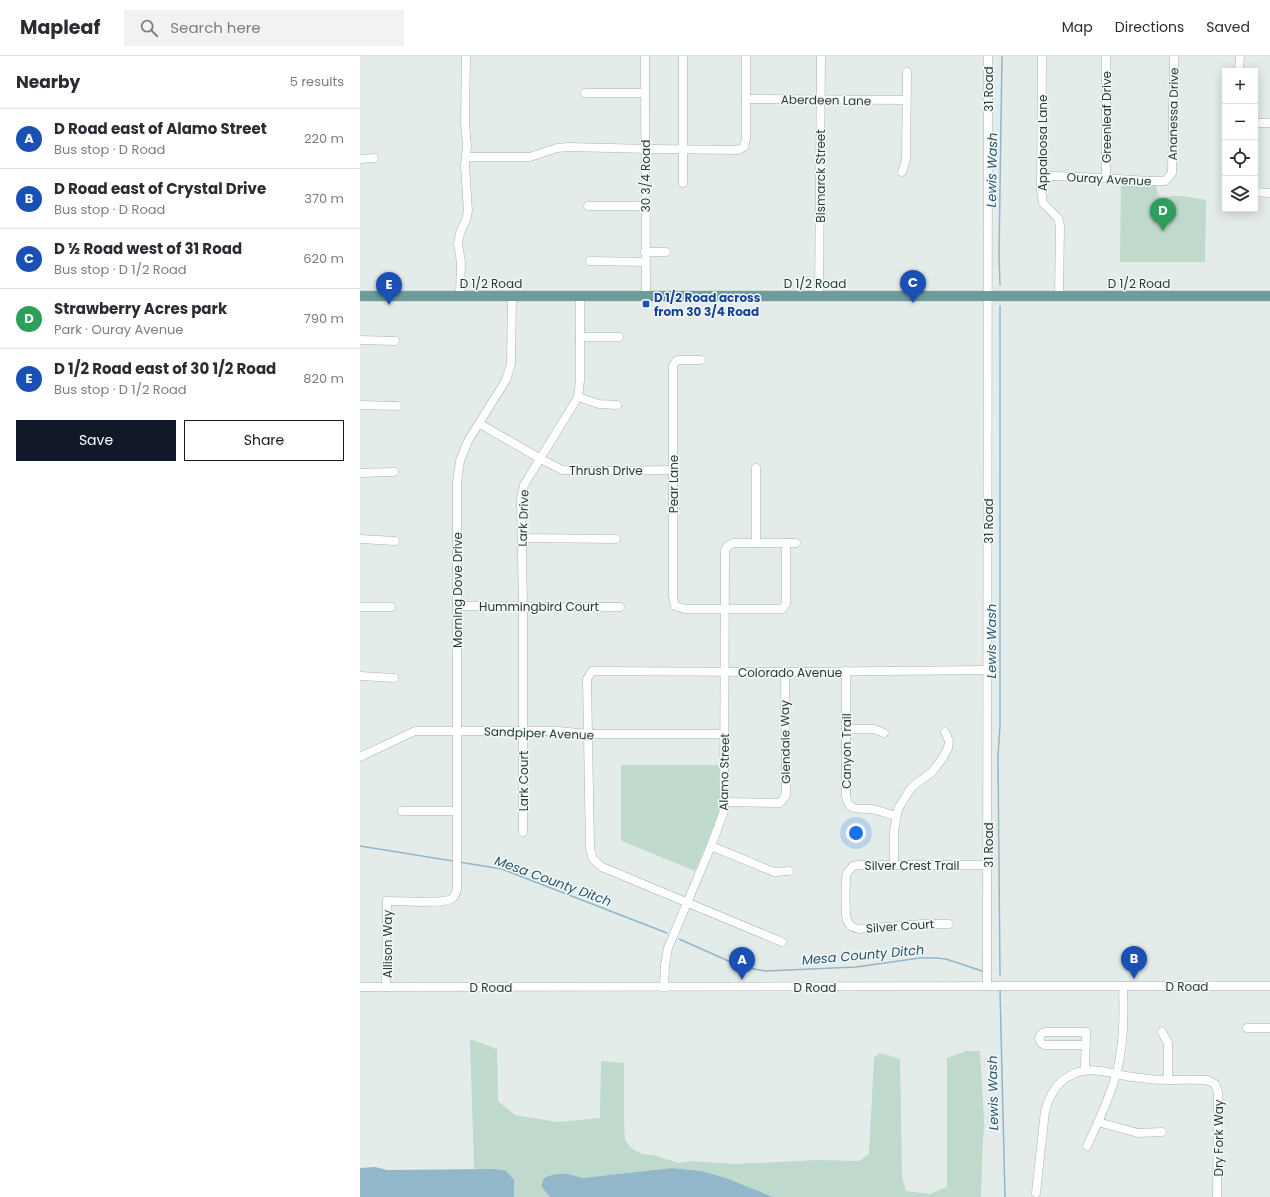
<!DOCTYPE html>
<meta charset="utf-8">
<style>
body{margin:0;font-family:Poppins,sans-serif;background:#f2f2f3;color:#2b2b33}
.controls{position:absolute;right:12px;top:12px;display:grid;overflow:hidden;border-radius:0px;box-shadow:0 2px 10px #0003}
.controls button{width:36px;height:36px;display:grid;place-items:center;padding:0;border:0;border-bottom:1px solid #e1e1e2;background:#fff;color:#2b2b33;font:20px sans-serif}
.you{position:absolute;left:496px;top:777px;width:14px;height:14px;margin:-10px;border:3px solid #fff;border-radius:50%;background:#1a73e8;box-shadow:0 0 0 6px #1a73e833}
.badge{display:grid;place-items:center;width:26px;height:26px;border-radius:50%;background:#111827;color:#fff;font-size:13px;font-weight:700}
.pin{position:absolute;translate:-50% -33px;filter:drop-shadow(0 1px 2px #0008)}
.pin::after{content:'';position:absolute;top:21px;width:14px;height:12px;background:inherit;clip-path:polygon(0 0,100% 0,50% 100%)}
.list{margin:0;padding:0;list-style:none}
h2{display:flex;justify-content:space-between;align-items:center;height:52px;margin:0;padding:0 16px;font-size:17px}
h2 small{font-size:13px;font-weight:400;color:#7c7c81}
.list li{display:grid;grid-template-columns:26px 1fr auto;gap:12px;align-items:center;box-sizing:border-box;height:60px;padding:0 16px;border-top:1px solid #e1e1e2}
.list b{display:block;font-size:15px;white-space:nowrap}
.list p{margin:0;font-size:13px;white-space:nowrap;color:#7c7c81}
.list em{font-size:13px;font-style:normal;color:#7c7c81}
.actions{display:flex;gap:8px;padding:12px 16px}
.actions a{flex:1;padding:9px 0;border:1px solid #111827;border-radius:0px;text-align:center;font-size:14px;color:#111827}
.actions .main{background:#111827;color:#fff}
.icon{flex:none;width:22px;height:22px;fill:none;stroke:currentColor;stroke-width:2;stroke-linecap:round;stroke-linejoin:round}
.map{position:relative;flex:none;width:910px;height:1141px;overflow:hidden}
header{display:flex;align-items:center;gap:24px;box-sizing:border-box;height:56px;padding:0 20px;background:#fff;border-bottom:1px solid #e1e1e2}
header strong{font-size:19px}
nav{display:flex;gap:22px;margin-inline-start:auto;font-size:14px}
.search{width:280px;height:36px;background:#f2f2f3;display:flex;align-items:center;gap:10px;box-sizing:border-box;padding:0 14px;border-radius:0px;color:#7c7c81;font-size:15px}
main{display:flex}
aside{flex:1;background:#fff}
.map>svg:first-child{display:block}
.green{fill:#bfdacc}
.water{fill:#92b6ca}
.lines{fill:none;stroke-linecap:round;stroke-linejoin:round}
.stream{stroke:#92b6ca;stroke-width:1.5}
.minor-casing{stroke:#a7b3b2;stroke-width:9}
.major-casing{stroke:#c2c8c8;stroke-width:11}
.minor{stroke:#fff;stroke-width:8}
.major{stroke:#6d9c9a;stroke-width:10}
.transit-dot{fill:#1a4fb4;stroke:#f4f9f7;stroke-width:1.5}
.labels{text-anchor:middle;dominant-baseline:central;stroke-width:3;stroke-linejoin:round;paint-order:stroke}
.street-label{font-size:12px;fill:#253b3a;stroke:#f4f9f7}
.transit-label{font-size:12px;font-weight:bold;fill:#164399;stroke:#f4f9f7;text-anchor:start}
.water-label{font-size:13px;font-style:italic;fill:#265571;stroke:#f4f9f7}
</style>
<header>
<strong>Mapleaf</strong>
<div class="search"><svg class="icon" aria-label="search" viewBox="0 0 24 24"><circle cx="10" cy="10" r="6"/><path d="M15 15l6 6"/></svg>Search here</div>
<nav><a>Map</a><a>Directions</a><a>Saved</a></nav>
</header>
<main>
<aside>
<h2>Nearby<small>5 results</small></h2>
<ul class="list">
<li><span class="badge" style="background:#1a4fb4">A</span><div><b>D Road east of Alamo Street</b><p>Bus stop · D Road</p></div><em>220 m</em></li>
<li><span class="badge" style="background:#1a4fb4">B</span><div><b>D Road east of Crystal Drive</b><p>Bus stop · D Road</p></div><em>370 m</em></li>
<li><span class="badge" style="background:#1a4fb4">C</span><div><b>D ½ Road west of 31 Road</b><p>Bus stop · D 1/2 Road</p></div><em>620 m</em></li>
<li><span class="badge" style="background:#2e9e5b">D</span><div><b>Strawberry Acres park</b><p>Park · Ouray Avenue</p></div><em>790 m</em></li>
<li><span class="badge" style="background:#1a4fb4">E</span><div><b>D 1/2 Road east of 30 1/2 Road</b><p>Bus stop · D 1/2 Road</p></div><em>820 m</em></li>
</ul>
<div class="actions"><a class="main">Save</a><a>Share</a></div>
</aside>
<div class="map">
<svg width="910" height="1141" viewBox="0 0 910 1141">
<rect width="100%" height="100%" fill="#e4ecea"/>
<!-- green -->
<g class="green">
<path d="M761,125l34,3 4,12c6,3 9,0 15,0 9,-1 23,3 32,4l-1,62h-85z"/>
<polygon points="261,709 359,709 359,758 335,815 262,785 261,783"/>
<polygon points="110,983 137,993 138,1045 155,1059 197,1066 240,1062 241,1005 264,1007 264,1067 265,1084 271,1092 282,1098 297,1100 319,1107 331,1105 375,1108 457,1104 499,1105 509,1098 514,1002 520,997 540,1003 542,1121 546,1135 570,1138 587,1131 587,1002 606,995 620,995 624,1066 622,1107 621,1141 413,1141 366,1122 343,1115 312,1112 222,1122 212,1118 184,1122 181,1128 184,1134 190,1141 154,1141 135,1113 114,1113"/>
</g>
<!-- water -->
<g class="water">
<polygon points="15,1111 27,1114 135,1113 146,1115 154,1124 154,1141 0,1141 0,1112"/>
<path d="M312,1112l30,3 24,7 47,19h-223l-6,-7 -3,-5 3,-7c14,-6 25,-5 38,0z"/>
</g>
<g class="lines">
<!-- stream -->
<g class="stream">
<polyline points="640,229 639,199 642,0"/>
<polyline points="0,790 93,805"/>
<polyline points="99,806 142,813 307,877"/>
<polyline points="319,883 373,907 389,912 406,915 496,911 560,902 577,902 586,903 622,915"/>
<polyline points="640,919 638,700 640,669 640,250"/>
<polyline points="640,933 645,1141"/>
</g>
<defs>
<g id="minor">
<polyline points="285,0 286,240"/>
<polyline points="323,0 323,127"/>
<polyline points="682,0 681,134 683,147 698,162 700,170 699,240"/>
<polyline points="746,0 746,122"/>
<polyline points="879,15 880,0"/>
<polyline points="225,37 285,37"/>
<polyline points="386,43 546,44"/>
<polyline points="895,67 910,67"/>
<polyline points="106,101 170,101 197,92 208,91 290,93 378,94 384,91 386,83 386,0"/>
<polyline points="0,103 14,102"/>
<polyline points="542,116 546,104 547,16"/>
<path d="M682,120c41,-1 82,5 123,5l7,-8 2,-117"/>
<polyline points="895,136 910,137"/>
<polyline points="228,150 285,150"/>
<polyline points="285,196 306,196"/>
<polyline points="230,205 285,206"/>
<polyline points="459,239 461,0"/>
<polyline points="100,240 101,206 98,188 100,177 106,164 108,155 105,109 107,90 105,68 106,0"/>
<polyline points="220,281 259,281"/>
<polyline points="0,284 35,285"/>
<polyline points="341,304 318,304 316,305 313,310 313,541 315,550 325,553 422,553 426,548 426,487"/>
<polyline points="218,341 239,348 257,349"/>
<polyline points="0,349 37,350"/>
<polyline points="120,368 179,402 202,414 234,415 313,414"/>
<polyline points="0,417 34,416"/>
<polyline points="162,482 256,483"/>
<polyline points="0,483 35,485"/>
<polyline points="396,487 396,412"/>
<polyline points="97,550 260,551"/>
<polyline points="0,551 31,551"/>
<path d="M486,615v125c2,16 13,12 25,13 8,1 17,5 25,7"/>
<polyline points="0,620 34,622"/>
<polyline points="486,673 514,673 524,677"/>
<polyline points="0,701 55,675 198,675 228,678 364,678"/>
<polyline points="364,746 420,747 426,739 425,616"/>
<polyline points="42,755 97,755"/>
<polyline points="163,776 163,550 161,443 164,429 218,341 220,324 220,240"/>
<polyline points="351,790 414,816 429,815"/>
<polyline points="534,809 534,775 538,753 549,735 553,730 572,716 582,703 588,692 589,685 585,676"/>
<path d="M589,868h-27l-63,5c-6,-1 -10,-3 -12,-9 -2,-6 -2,-40 0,-47l6,-7 6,-1h129"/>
<polyline points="422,886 242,811 233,803 230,793 227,623 232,615 425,616 627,614"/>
<polyline points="627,930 628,0"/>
<polyline points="0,931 682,930 910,930"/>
<path d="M26,931l1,-86c12,0 56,3 64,-2 4,-2 5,-6 6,-10v-407l3,-21 8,-20 38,-61 5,-16 1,-68"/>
<polyline points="304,931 305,909 308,892 351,790 364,755 365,494 368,490 373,487 436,487"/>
<polyline points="887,972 910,972"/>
<polyline points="802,976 808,987 808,1024"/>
<polyline points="725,1014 726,976 685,976 681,978 679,982 681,987 684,989 725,989"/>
<polyline points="738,1066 778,1077 802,1076"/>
<path d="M727,1090c11,-23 22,-47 29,-71 8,-29 8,-60 7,-89"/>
<path d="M676,1137l9,-82c3,-11 7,-21 16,-29 19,-17 38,-12 60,-7 9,2 19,3 28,4 19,2 39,0 58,1l8,4 3,8 -1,105"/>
</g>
<polyline id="major" points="0,240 910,240"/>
</defs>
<!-- minor casing -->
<use href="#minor" class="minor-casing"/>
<!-- major casing -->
<use href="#major" class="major-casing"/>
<!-- minor -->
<use href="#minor" class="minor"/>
<!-- major -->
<use href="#major" class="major"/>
</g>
<!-- markers -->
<rect class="transit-dot" x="282" y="244" width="8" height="8" rx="2"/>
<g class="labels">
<!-- street labels -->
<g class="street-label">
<text transform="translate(628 33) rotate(-90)">31 Road</text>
<text transform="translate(466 44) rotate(1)">Aberdeen Lane</text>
<text transform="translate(813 58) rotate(-89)">Ananessa Drive</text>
<text transform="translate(746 61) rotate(-90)">Greenleaf Drive</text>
<text transform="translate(682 87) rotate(-90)">Appaloosa Lane</text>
<text transform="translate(285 120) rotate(-90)">30 3/4 Road</text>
<text transform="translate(460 120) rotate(-90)">Bismarck Street</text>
<text transform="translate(749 123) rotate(3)">Ouray Avenue</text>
<text x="131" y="227">D 1/2 Road</text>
<text x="455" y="227">D 1/2 Road</text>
<text x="779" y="227">D 1/2 Road</text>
<text x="246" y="414">Thrush Drive</text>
<text transform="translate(313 428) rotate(-90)">Pear Lane</text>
<text transform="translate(163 462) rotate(-88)">Lark Drive</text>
<text transform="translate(628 465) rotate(-90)">31 Road</text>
<text transform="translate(97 534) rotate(-90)">Morning Dove Drive</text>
<text x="179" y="550">Hummingbird Court</text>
<text x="430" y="616">Colorado Avenue</text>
<text transform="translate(179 677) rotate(2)">Sandpiper Avenue</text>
<text transform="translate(425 686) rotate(-91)">Glendale Way</text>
<text transform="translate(486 695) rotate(-90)">Canyon Trail</text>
<text transform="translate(364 716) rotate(-89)">Alamo Street</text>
<text transform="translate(163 725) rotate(-90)">Lark Court</text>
<text transform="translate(628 789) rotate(-90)">31 Road</text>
<text x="552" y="809">Silver Crest Trail</text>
<text transform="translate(540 870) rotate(-4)">Silver Court</text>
<text transform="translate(27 888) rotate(-90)">Allison Way</text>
<text x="827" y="930">D Road</text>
<text x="131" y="931">D Road</text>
<text x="455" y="931">D Road</text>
<text transform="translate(858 1082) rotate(-90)">Dry Fork Way</text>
</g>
<!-- transit labels -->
<g class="transit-label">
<text x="294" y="241">D 1/2 Road across<tspan x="294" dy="14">from 30 3/4 Road</tspan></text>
</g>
<!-- water labels -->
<g class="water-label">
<text transform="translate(632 114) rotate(-89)">Lewis Wash</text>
<text transform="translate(631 585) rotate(-90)">Lewis Wash</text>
<text transform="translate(193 825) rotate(20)">Mesa County Ditch</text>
<text transform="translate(503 899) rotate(-5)">Mesa County Ditch</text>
<text transform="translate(633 1037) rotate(-91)">Lewis Wash</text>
</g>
</g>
</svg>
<div class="controls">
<button>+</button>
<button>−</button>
<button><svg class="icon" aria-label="locate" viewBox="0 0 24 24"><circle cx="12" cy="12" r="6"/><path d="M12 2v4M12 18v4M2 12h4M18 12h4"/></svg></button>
<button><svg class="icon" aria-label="layers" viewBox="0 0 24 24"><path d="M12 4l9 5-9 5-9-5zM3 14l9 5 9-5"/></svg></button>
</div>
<div class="you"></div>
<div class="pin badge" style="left:382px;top:924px;background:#1a4fb4">A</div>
<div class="pin badge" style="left:774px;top:923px;background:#1a4fb4">B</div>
<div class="pin badge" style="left:553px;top:247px;background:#1a4fb4">C</div>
<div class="pin badge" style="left:803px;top:175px;background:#2e9e5b">D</div>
<div class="pin badge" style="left:29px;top:249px;background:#1a4fb4">E</div>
</div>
</main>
